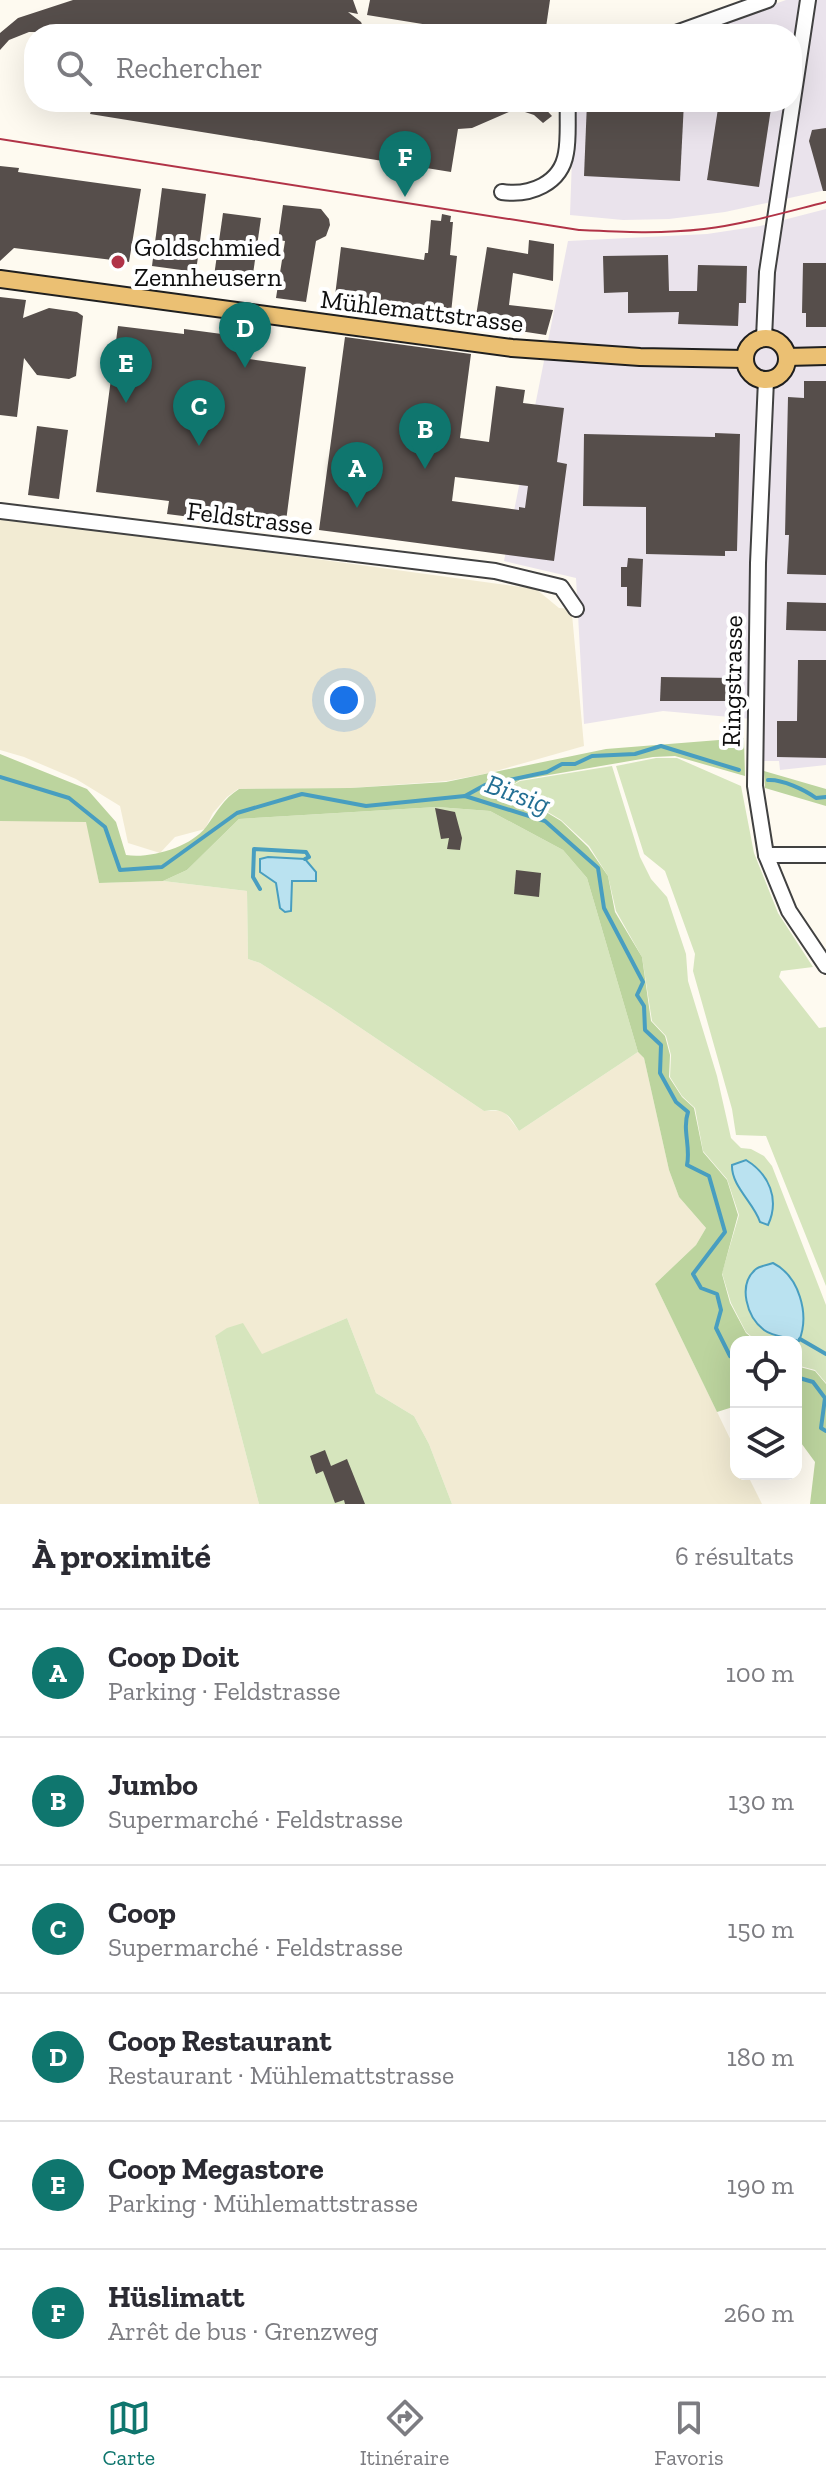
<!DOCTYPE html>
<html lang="fr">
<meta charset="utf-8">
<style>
body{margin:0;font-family:"Zilla Slab",serif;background:#f2f2f3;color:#2b2b33}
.controls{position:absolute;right:24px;bottom:24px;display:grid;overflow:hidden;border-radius:16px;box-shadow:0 8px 32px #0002}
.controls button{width:72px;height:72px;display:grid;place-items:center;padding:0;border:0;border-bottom:2px solid #e1e1e2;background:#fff;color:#2b2b33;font:40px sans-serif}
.you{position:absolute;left:344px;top:700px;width:28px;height:28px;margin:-20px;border:6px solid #fff;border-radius:50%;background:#1a73e8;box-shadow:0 0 0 12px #1a73e833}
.badge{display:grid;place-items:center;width:52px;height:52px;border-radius:50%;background:#0f766e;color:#fff;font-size:26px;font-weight:700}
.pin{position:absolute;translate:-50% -66px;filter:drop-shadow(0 2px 4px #0008)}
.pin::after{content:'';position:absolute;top:42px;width:28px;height:24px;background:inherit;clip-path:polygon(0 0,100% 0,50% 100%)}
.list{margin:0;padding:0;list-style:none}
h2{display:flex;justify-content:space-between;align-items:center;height:104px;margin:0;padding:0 32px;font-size:34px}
h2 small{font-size:26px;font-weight:400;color:#7c7c81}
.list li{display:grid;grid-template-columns:52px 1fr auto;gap:24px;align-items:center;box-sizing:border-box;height:128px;padding:0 32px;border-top:2px solid #e1e1e2}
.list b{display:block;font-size:30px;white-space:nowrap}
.list p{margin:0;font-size:26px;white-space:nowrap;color:#7c7c81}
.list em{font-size:26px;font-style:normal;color:#7c7c81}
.icon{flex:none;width:44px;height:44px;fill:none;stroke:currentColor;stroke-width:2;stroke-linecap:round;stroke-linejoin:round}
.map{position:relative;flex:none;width:826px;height:1504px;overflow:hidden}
.search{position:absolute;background:#fff;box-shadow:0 8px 32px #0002;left:24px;right:24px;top:24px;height:88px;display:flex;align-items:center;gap:20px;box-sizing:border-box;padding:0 28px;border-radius:32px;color:#7c7c81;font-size:30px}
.sheet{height:872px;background:#fff}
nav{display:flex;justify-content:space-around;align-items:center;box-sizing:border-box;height:112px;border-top:2px solid #e1e1e2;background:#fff;font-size:22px;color:#7c7c81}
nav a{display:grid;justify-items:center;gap:4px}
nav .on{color:#0f766e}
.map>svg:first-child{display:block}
.industrial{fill:#eae3ec}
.farmland{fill:#f2ebd3}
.green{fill:#d6e5bd}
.forest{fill:#bcd49e}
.water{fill:#bae2f0;stroke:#489ec0;stroke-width:2}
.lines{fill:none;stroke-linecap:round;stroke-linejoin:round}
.stream{stroke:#489ec0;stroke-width:4}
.building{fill:#564e4b;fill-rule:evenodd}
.minor-casing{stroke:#414141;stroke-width:18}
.major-casing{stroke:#1f1f1f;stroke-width:20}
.minor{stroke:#fff;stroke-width:14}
.major{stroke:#ebc073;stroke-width:16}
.tram{stroke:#b13347;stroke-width:2}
.poi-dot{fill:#b13347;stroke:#fff;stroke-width:3}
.labels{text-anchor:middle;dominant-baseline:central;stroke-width:8;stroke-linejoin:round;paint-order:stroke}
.poi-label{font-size:26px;fill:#0e0e0e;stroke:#fff;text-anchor:start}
.street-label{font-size:26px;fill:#0e0e0e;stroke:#fff}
.water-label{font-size:28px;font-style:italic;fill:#236f94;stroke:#fff}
</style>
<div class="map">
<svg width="826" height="1504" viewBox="0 0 826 1504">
<rect width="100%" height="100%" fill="#fefaf0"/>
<!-- industrial -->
<g class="industrial">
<polygon points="786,0 826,0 826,190 725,212 669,219 623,220 570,215 574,102 792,102 792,34 690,34"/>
<polygon points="826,209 826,765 780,770 779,761 764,761 763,720 663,711 584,724 576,578 504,561 568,241 707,234 760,226"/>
</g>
<!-- farmland -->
<g class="farmland">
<polygon points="0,516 536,589 559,608 576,609 572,614 584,746 489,773 447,781 351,788 238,789 227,797 213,813 205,829 175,837 160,853 128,843 120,806 76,779 24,757 0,750"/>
<polygon points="0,821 87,821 99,883 163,881 247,891 248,959 260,963 331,1008 484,1111 504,1111 519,1131 638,1052 644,1058 669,1170 679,1197 706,1228 696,1245 655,1284 736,1451 736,1474 747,1474 762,1504 452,1504 429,1444 414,1416 376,1393 347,1318 261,1355 215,1336 259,1504 0,1504"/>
</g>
<!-- green -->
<g class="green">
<polygon points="656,758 677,758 741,786 754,853 778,913 813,967 781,971 779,977 819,1028 826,1027 826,1286 766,1136 736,1135 732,1109 693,971 695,954 665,871 644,854 616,766"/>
<polygon points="612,766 640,857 651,879 667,897 686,954 688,981 717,1076 731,1138 741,1148 751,1149 764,1156 772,1166 826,1305 826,1383 815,1370 796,1365 796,1342 758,1342 746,1332 731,1303 722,1273 739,1215 727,1179 703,1151 695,1108 682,1096 670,1077 671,1055 666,1036 652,1021 642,957 616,911 608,876 589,846 561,820 536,805 509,795 506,789 520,781"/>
<path d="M437,807l53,4 73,39 24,28 51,174 -119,79c-11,-17 -14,-23 -35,-20l-153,-103 -71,-45 -12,-4 -1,-68 -84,-10 24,-11 52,-51z"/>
<polygon points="347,1318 376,1393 414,1416 429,1444 452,1504 259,1504 215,1336 227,1328 243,1323 262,1354"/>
</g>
<!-- forest -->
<g class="forest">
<path d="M744,738l1,38 -70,-20 -22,1 -133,23 -15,9 4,7 27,10 25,15 27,26 20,29 7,36 27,45 9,64 14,15 5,19 -1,22 13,20 12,11 9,44 24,28 11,35 -16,59 8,29 16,30 11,9h-21v64l-19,6 -62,-128 41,-39 10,-17 -27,-31 -10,-27 -25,-112 -6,-6 -51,-174 -24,-28 -73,-39 -53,-4 -198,12 -52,51 -24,11 -64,2 -13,-61 -86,-1v-67l87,35 29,33 10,33c24,4 65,-8 80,-28 11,-15 17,-28 33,-38l112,-1 95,-6 160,-33z"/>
<polygon points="764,771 826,789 826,806 765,788"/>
<polygon points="796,1366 815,1371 826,1384 826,1504 810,1504 815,1462 796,1436"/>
</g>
<!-- water -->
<g class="water">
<polygon points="268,857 305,859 316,872 316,881 292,881 291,911 285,912 280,908 276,883 260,872 260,859"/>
<path d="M746,1160c23,14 34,39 22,65l-8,-3c-6,-19 -29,-36 -28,-57z"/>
<path d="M773,1263c26,13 37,51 26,78 -11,-4 -26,-4 -35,-11 -17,-13 -27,-45 -8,-61 4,-3 11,-4 17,-6z"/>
</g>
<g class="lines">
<!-- stream -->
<g class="stream">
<path d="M0,777l69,21 36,29 15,43 42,-3 75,-54 65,-19 64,12 99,-10 80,25 53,47 6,40 39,74 -6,13 7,11 1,24 16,15 -1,28 16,29 12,10c-6,18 3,35 -1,53l22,11 16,56 -32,42 8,14 16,6 4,16 -5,18 14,28 6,4"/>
<path d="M768,780c14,-1 37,10 48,18l10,-1"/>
<polyline points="465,796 485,785 547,772 562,764 575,764 592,756 635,754 661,746 739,770"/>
<polyline points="260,889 253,877 254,849 306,852 309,857 305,859"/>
<polyline points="800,1339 826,1354"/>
<polyline points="796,1377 813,1382 825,1398 821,1428 826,1431"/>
</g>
</g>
<!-- building -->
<g class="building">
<polygon points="73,0 353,0 358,14 348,12 361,22 366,34 29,32 9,40 0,50 0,33 18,18"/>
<polygon points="370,0 550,0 545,34 484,34 367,15"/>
<polygon points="94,102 539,102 552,116 543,123 534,115 516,109 472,128 458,129 451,172 90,114"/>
<polygon points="587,102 684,102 680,181 584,176"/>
<polygon points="719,102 772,102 759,187 707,180"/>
<polygon points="826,128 826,191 823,191 809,141 812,130"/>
<polygon points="0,166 19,168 18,172 141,189 129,262 14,248 0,261"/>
<polygon points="162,188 206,194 196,272 152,266"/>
<polygon points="283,205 321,209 329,219 330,225 326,236 316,241 306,302 276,298 285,241 278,240"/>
<polygon points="223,213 261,218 252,281 214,276"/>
<polygon points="442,214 451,216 450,222 453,222 450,255 457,256 451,313 405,308 404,315 334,304 341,247 424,260 425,253 428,253 431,220 441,221"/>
<polygon points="529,240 554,244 553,281 513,273 509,305 553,310 546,335 513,330 514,322 476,316 487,247 528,254"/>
<polygon points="668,255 669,291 697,291 698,265 747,266 746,303 739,303 738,326 678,324 679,312 628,313 628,292 604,293 603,256"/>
<polygon points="803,263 826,263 826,327 806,327 806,313 802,313"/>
<polygon points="0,297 26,300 23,318 49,308 77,312 83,316 76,376 69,379 37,375 24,358 17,417 0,415"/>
<polygon points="118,326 184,334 184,329 252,338 249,359 306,367 285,529 167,514 169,501 96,492"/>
<path d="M345,337l126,17 -11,84 29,4 7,-56 29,4 -2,13 41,5 -7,54 10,2 -13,97 -235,-31zM455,477l73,9 -3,22 -6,-1v3l-67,-9z"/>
<polygon points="804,381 826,381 826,575 787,574 789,535 785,535 788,397 804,398"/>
<polygon points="37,426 68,430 59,499 28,495"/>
<polygon points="715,433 740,434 737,551 725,551 725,556 646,554 646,507 583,506 584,434 715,437"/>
<polygon points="628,558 643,559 641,607 627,606 627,587 621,587 621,567 627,567"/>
<polygon points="787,602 826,603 826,631 786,630"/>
<polygon points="798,660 826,660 826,758 777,757 777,721 797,721"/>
<polygon points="661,677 733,678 732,701 660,701"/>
<polygon points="435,808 455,812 462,838 460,850 447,849 449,838 441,839"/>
<polygon points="516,870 541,873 539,897 514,894"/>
<polygon points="325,1450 331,1466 347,1459 365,1504 345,1504 344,1500 335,1503 323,1471 316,1474 310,1456"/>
</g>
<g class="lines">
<defs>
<g id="minor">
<polyline points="673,34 768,0"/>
<path d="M502,192c28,4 59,-8 64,-39 3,-16 1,-34 2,-51"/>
<polyline points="764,338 767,272 808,0"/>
<polyline points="766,380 758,563 755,786 766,855 789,911 826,966"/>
<polyline points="0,511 495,571 561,587 576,609"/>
<polyline points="766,855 826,855"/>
</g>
<g id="major">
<polyline points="0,279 512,348 640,357 745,359"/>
<circle cx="766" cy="359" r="21"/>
<polyline points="787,357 826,356"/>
</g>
</defs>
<!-- minor casing -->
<use href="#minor" class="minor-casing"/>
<!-- major casing -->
<use href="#major" class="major-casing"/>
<!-- minor -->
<use href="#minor" class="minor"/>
<!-- major -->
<use href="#major" class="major"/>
<!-- tram -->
<path class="tram" d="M0,139l579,91c42,2 83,4 125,-1 41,-5 82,-17 122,-27"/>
</g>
<!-- markers -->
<circle class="poi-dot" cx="118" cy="262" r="8"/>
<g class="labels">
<!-- poi labels -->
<g class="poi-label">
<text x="134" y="247">Goldschmied<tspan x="134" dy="30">Zennheusern</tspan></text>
</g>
<!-- street labels -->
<g class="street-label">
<text transform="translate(422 311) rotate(7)">Mühlemattstrasse</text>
<text transform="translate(250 518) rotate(7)">Feldstrasse</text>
<text transform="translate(732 681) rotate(-89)">Ringstrasse</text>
</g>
<!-- water labels -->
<g class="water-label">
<text transform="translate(518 794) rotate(20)">Birsig</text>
</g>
</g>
</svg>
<div class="controls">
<button><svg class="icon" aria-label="locate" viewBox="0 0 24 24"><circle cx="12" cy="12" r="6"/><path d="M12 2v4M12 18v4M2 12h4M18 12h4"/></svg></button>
<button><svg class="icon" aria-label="layers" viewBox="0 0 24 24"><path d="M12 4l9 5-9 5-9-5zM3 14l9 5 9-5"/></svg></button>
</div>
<div class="you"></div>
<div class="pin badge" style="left:357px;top:508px">A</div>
<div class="pin badge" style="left:425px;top:469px">B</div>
<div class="pin badge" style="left:199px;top:446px">C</div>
<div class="pin badge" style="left:245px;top:368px">D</div>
<div class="pin badge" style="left:126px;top:403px">E</div>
<div class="pin badge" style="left:405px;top:197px">F</div>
<div class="search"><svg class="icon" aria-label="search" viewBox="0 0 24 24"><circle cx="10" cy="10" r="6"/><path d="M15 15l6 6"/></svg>Rechercher</div>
</div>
<section class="sheet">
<h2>À proximité<small>6 résultats</small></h2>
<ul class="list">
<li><span class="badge">A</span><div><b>Coop Doit</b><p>Parking · Feldstrasse</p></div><em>100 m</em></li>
<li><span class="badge">B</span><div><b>Jumbo</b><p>Supermarché · Feldstrasse</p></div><em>130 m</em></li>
<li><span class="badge">C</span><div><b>Coop</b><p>Supermarché · Feldstrasse</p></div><em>150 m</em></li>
<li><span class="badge">D</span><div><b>Coop Restaurant</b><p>Restaurant · Mühlemattstrasse</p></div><em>180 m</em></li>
<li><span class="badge">E</span><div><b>Coop Megastore</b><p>Parking · Mühlemattstrasse</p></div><em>190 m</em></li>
<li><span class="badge">F</span><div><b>Hüslimatt</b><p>Arrêt de bus · Grenzweg</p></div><em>260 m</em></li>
</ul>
</section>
<nav>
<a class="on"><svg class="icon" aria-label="map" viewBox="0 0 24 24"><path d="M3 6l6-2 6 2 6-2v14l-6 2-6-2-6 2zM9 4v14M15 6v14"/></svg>Carte</a>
<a><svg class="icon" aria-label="directions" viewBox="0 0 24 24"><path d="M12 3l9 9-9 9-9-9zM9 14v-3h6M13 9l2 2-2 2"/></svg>Itinéraire</a>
<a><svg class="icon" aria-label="saved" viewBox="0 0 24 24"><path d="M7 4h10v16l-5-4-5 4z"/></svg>Favoris</a>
</nav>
